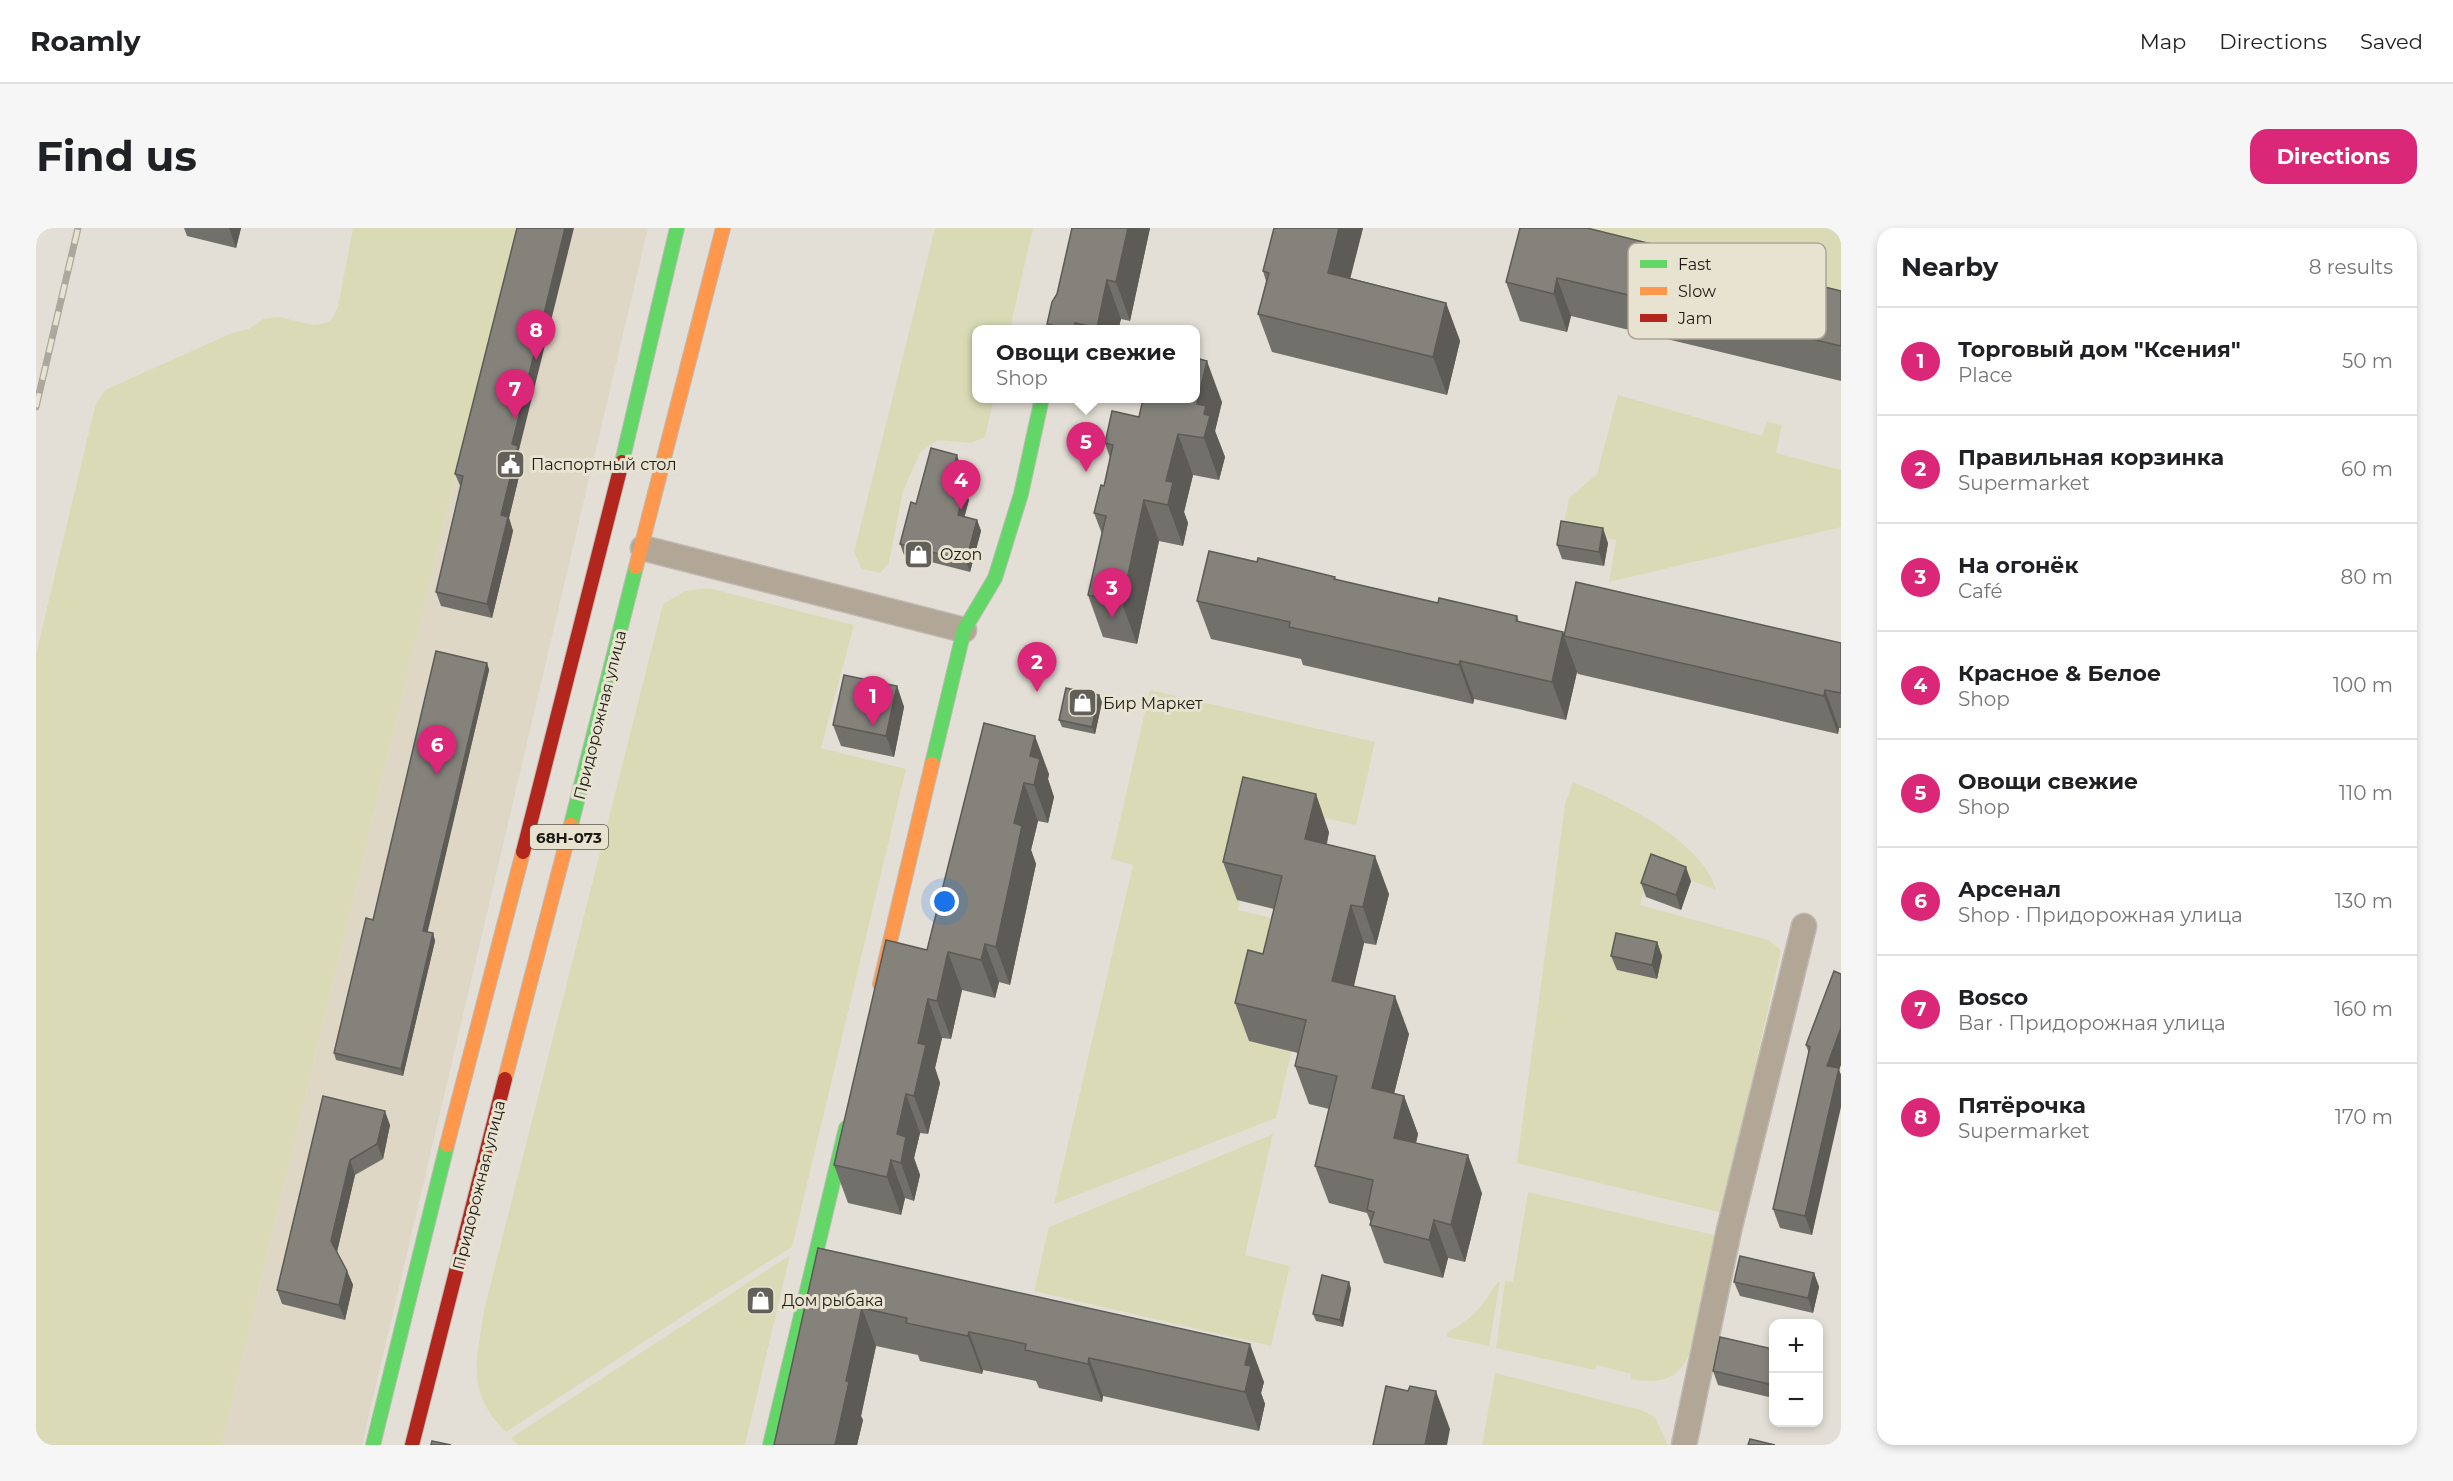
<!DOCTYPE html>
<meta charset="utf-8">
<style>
body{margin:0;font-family:Montserrat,sans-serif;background:#f6f6f6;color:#202124}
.controls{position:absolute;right:18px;bottom:18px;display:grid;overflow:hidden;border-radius:12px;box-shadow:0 3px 9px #0003}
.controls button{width:54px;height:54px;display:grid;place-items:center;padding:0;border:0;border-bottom:2px solid #e0e0e0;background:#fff;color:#202124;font:30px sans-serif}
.you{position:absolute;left:909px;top:674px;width:21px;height:21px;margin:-15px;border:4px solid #fff;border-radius:50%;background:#1a73e8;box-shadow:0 0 0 9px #1a73e833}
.badge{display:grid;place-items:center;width:39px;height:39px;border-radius:50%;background:#db2777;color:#fff;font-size:20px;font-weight:700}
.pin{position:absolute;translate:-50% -50px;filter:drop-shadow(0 2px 3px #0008)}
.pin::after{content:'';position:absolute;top:32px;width:21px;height:18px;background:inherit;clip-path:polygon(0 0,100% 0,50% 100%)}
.popup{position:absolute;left:936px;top:97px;width:228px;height:78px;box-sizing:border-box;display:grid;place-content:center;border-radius:12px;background:#fff;filter:drop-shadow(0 2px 4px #0005);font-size:20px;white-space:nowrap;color:#757577}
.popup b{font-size:22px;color:#202124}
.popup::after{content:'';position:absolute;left:50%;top:100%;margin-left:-12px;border:12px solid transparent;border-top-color:#fff}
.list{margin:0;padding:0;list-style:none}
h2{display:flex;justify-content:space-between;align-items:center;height:78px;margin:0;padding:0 24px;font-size:26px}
h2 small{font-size:20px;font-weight:400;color:#757577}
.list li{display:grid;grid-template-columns:39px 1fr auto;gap:18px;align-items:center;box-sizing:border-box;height:108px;padding:0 24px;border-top:2px solid #e0e0e0}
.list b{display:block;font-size:22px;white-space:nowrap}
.list p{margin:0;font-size:20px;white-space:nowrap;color:#757577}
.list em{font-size:20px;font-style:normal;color:#757577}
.map{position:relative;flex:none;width:1805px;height:1217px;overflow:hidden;border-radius:18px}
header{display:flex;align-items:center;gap:36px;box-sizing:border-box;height:84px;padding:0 30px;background:#fff;border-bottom:2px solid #e0e0e0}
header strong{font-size:28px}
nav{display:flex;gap:33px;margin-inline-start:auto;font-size:21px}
.intro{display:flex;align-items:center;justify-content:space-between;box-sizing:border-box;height:144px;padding:0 36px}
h1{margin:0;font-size:42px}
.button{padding:15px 27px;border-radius:18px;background:#db2777;color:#fff;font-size:21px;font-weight:700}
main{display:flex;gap:36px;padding:0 36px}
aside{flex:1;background:#fff;border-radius:18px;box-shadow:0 3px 9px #0003}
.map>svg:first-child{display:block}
.built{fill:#ded7c6}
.green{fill:#dadbb6}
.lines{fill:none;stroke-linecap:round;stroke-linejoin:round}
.street-casing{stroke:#bfbbb4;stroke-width:27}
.fast-casing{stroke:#bfbbb4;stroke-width:16}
.slow-casing{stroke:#bfbbb4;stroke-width:16}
.jam-casing{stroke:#bfbbb4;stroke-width:16}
.street{stroke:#b2a696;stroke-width:24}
.fast{stroke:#63d668;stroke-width:14}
.slow{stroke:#ff974d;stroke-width:14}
.jam{stroke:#b3261e;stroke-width:14}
.rail-casing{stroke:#ada89d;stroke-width:7}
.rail{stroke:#e8e2d1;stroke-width:4.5;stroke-dasharray:14;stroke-linecap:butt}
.wall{fill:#72706a}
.shaded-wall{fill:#5c5b56}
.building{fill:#84827b;stroke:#5c5b56;stroke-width:1.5}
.labels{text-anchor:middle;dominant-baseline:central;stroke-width:6;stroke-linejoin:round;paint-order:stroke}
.shield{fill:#e8e2d1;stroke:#5a574d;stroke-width:1.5}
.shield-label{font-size:15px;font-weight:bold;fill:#1d1b15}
.poi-label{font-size:16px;fill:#1d1b15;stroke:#e8e2d1;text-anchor:start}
.street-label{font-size:16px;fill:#1d1b15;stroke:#e8e2d1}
.key{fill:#e8e2d1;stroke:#aba699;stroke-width:1.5}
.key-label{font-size:16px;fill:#1d1b15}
</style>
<header>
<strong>Roamly</strong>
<nav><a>Map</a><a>Directions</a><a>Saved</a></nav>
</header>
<div class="intro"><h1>Find us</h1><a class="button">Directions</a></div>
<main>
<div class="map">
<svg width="1805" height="1217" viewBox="0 0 1805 1217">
<rect width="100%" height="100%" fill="#e3dfd6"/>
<!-- built -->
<polygon class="built" points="483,0 612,0 326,1217 185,1217 423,233"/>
<!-- green -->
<g class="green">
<polygon points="317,0 483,0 423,233 185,1217 0,1217 0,426 59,178 69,162 196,105 213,101 227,91 243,89 278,97 294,94 302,79"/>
<polygon points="899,0 997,0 974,101 940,101 940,170 958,171 949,209 935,215 902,212 885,223 867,263 853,335 844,345 826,341 818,324"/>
<polygon points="1528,0 1805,0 1805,86"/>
<polygon points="1582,167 1726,208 1731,194 1746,197 1740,225 1805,242 1805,299 1573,354 1580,312 1527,302 1533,270 1561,246"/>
<path d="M672,360l146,37 -33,123 85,21 -114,478 -89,56 -197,129c-41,-40 -29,-72 -22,-122l179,-706 22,-13z"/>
<polygon points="1114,462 1339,514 1320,597 1226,576 1202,682 1284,701 1240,890 1018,976 1097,637 1075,631"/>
<path d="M1537,554c44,18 130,58 143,108l-65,-25 -11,40 128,35 13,10 -58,263 -206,-50 48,-358z"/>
<polygon points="1237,906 1209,1027 1254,1038 1235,1118 998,1063 1013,999"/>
<path d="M1492,964l186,43 -6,45 -20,77c-13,26 -32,26 -58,22l1,-5 -34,-9 -2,5 -99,-22 9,-67 8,1z"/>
<polygon points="754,1027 709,1217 482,1217 475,1210"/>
<path d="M1464,1053l-11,65 -42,-9v-4c15,-9 28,-18 38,-32 5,-7 7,-14 15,-20z"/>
<polygon points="1459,1145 1605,1182 1619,1189 1632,1217 1446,1217"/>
</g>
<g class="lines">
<defs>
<g id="street">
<polyline points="607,320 928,402"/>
<polyline points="1648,1217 1693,1002 1768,698"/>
</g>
<g id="fast">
<polyline points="586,234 641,0"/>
<polyline points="896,536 928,402 959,350 985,266 1006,170"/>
<polyline points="535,597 600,339"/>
<polyline points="337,1217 411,917"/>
<polyline points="734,1217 810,900"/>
</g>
<g id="slow">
<polyline points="600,339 687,0"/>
<polyline points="844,756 896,536"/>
<polyline points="469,851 535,597"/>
<polyline points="411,917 487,624"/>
</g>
<g id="jam">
<polyline points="487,624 586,234"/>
<polyline points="376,1217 469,851"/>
</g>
</defs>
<!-- street casing -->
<use href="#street" class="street-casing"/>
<!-- fast casing -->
<use href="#fast" class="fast-casing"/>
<!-- slow casing -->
<use href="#slow" class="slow-casing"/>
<!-- jam casing -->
<use href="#jam" class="jam-casing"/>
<!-- street -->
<use href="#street" class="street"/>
<!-- fast -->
<use href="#fast" class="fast"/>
<!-- slow -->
<use href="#slow" class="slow"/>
<!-- jam -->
<use href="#jam" class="jam"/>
<defs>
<polyline id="rail" points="0,179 42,0"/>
</defs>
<!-- rail casing -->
<use href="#rail" class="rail-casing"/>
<!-- rail -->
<use href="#rail" class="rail"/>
</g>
<!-- wall -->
<g class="wall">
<polygon points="148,0 205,0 200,20 151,8"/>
<polygon points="1114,0 1094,93 1085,91 1082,102 1013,102 1011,96 1021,66"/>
<polygon points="1238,0 1327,0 1314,50 1410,75 1424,113 1411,167 1236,124 1222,86 1230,53 1227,43"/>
<polygon points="1484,0 1805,63 1805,153 1535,88 1531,104 1484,93 1470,54"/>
<polygon points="1186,174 1179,203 1189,229 1183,252 1157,247 1148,284 1152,295 1147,318 1123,313 1101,416 1067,409 1052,367 1066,306 1058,285 1068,258 1074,230 1069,215 1103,189"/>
<polygon points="483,222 487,232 473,290 477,303 456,390 405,378 400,364 425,260 419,246"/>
<polygon points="925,239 920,258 933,272 928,289 941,292 945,303 934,344 868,327 864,316 880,276"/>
<polygon points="1572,315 1568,338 1526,331 1521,317"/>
<polygon points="1299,349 1300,352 1402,375 1481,388 1483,394 1528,406 1805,415 1805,500 1803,500 1802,506 1542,446 1541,444 1530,492 1438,471 1437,476 1267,437 1265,431 1175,411 1161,373"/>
<polygon points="451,435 453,442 391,704 397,705 399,713 367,848 300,832 298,825 337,692"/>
<polygon points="861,458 868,479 858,529 805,518 797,497"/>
<polygon points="1063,467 1066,474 1059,506 1026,499 1023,492"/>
<polygon points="948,495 1013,546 1012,551 1018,569 1012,595 1002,593 995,622 1000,636 974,757 963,754 959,770 926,762 915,811 906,810 899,840 904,855 892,906 884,905 878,930 884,947 878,973 869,970 865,987 812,975 798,937 891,722"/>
<polygon points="1293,604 1291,616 1353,666 1340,717 1328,715 1318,758 1373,806 1358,865 1368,868 1382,906 1380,915 1446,965 1429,1034 1412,1030 1407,1050 1348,1035 1334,997 1335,995 1331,985 1293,975 1279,938 1293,881 1273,876 1259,838 1262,825 1213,813 1199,775 1227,726 1238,681 1201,672 1187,634"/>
<polygon points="1655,653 1645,682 1610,669 1605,655"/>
<polygon points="1621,714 1626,728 1621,751 1581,742 1575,728"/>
<polygon points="1798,743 1803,842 1805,847 1776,1007 1744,1000 1737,981 1773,826 1770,817"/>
<polygon points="287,868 354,897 347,931 319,947 301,1024 311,1043 317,1057 309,1092 246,1076 241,1062"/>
<polygon points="782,1020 1228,1154 1225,1165 1229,1176 1223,1203 1067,1168 1066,1174 1003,1160 1000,1153 947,1142 946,1146 884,1133 882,1127 840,1118 825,1188 827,1192 821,1217 738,1217"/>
<polygon points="1778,1045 1783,1059 1777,1085 1704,1068 1698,1054"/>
<polygon points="1313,1054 1315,1061 1307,1099 1280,1093 1277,1086"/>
<polygon points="1737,1121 1737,1170 1682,1157 1677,1143"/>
</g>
<!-- shaded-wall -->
<g class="shaded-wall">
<polygon points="193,0 205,0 200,20"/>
<polygon points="529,0 538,0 483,222 487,232 473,290 477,303 456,390 451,376 476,216"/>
<polygon points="1092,0 1114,0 1094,93 1080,54"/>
<polygon points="1303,0 1327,0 1306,83 1292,45"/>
<polygon points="1521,50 1535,88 1531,104 1518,66"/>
<polygon points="1071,52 1085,91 1082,102 1062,102 1061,100"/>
<polygon points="1410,75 1424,113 1411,167 1397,129"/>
<polygon points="1039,95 1041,102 1037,102"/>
<polygon points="1171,133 1186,174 1179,203 1189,229 1183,252 1168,210 1161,176"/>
<polygon points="1142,206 1157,247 1148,284 1152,295 1147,318 1132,277 1130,253"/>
<polygon points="921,227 925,239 917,268 913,256"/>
<polygon points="929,261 933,272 926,298 922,287"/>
<polygon points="1108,272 1123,313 1101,416 1086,375"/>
<polygon points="941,292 945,303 934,344 930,333"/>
<polygon points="1567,300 1572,315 1568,338 1563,324"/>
<polygon points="1527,404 1529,408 1528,408 1541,444 1530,492 1516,454"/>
<polygon points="1424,433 1438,471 1437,476 1423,437"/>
<polygon points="451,435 453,442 390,711 387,703"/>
<polygon points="861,458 868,479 858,529 850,508"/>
<polygon points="1789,462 1803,500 1802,506 1788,468"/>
<polygon points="1063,467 1066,474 1059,506 1056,499"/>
<polygon points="999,508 1013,546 1012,551 1018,569 1012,595 998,557 994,528"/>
<polygon points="988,555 1002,593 995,622 1000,636 974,757 960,719 978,595"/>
<polygon points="1280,566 1293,604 1283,648 1269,611"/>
<polygon points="1339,628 1353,666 1340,717 1327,679"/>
<polygon points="1650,639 1655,653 1645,682 1640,667"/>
<polygon points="1315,677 1328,715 1310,790 1296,753"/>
<polygon points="397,705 399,713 367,848 365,841"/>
<polygon points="1621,714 1626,728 1621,751 1616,737"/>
<polygon points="949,716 963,754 959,770 945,732"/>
<polygon points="912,724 926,762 915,811 901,773"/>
<polygon points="1359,768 1373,806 1350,898 1336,860"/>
<polygon points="892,771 906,810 899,840 904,855 892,906 878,868 882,815"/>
<polygon points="1805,800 1805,837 1803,842 1805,847 1805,879 1776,1007 1769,988 1791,838"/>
<polygon points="870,866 884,905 878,930 884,947 878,973 865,935 861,906"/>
<polygon points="1368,868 1382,906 1372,947 1358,910"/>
<polygon points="349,883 354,897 347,931 341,916"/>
<polygon points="1432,927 1446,965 1429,1034 1415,997"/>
<polygon points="314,932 319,947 300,1028 295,1013"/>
<polygon points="855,932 869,970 865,987 851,949"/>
<polygon points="1398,992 1412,1030 1407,1050 1393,1012"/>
<polygon points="311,1043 317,1057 309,1092 303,1077"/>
<polygon points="1778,1045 1783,1059 1777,1085 1772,1070"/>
<polygon points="1313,1054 1315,1061 1307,1099 1304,1092"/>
<polygon points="826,1080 840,1118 825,1188 827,1192 821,1217 799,1217 810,1153"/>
<polygon points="933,1104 947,1142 946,1146 932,1108"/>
<polygon points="1214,1116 1228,1154 1225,1165 1229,1176 1223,1203 1209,1164 1209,1137"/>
<polygon points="1053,1130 1067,1168 1066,1174 1052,1136"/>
<polygon points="1400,1163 1414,1201 1411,1217 1389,1217"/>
</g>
<!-- building -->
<g class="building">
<polygon points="481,0 529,0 476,216 482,218 465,287 472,289 451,376 400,364 427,248 419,246"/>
<polygon points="1036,0 1092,0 1080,54 1071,52 1061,100 1039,95 1037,102 1035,102 1011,96 1016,74 1021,66"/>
<polygon points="1238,0 1303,0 1292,45 1410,75 1397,129 1222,86 1233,45 1227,43"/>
<polygon points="1484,0 1551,0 1805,63 1805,118 1521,50 1518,66 1470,54"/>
<polygon points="1160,130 1171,133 1161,176 1170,178 1168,186 1174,188 1168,210 1142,206 1130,253 1137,254 1132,277 1108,272 1086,375 1052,367 1070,288 1058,285 1065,257 1068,258 1077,217 1069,215 1076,183 1103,189 1107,171 1160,171"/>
<polygon points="895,220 921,227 913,256 929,261 922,287 941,292 930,333 864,316 875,274 880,276"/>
<polygon points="1525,293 1567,300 1563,324 1521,317"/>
<polygon points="1173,323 1221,334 1222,330 1299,349 1298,351 1402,375 1403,370 1481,388 1480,393 1527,404 1516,454 1424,433 1423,437 1253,399 1254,394 1161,373"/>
<polygon points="1540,354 1805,415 1805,465 1789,462 1788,468 1528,408"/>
<polygon points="400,423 451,435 387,703 397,705 365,841 298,825 330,690 337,692"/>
<polygon points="808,447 861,458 850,508 797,497"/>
<polygon points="1030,460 1063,467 1056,499 1023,492"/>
<polygon points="948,495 999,508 994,528 1004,531 998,557 988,555 978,595 986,598 960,719 949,716 945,732 912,724 901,773 892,771 882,815 890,817 878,868 870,866 861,906 870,909 865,935 855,932 851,949 798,937 850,712 891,722"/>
<polygon points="1207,549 1280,566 1269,611 1339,628 1327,679 1315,677 1296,753 1359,768 1336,860 1368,868 1358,910 1432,927 1415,997 1398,992 1393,1012 1334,997 1338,984 1331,982 1337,952 1279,938 1301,848 1259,838 1270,792 1199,775 1212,722 1227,726 1246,648 1187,634"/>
<polygon points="1615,626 1650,639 1640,667 1605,655"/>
<polygon points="1580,705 1621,714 1616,737 1575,728"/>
<polygon points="1798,743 1805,746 1805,800 1791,838 1803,840 1769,988 1737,981 1774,819 1770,817"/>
<polygon points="287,868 349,883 341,916 314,932 295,1013 311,1043 303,1077 241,1062"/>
<polygon points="782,1020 1214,1116 1209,1137 1215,1138 1209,1164 1053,1130 1052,1136 989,1122 990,1116 933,1104 932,1108 870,1095 871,1090 826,1080 810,1153 813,1154 799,1217 738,1217"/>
<polygon points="1704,1028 1778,1045 1772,1070 1698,1054"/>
<polygon points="1286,1047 1313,1054 1304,1092 1277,1086"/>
<polygon points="1684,1109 1737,1121 1737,1157 1677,1143"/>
<polygon points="1350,1158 1372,1163 1374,1158 1400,1163 1389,1217 1337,1217"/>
<polygon points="1714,1211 1739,1217 1712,1217"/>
<polygon points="396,1213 415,1217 395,1217"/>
</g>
<!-- icons -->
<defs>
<symbol id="civic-square" viewBox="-11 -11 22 22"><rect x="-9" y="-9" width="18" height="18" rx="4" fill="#626059" stroke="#e8e2d1"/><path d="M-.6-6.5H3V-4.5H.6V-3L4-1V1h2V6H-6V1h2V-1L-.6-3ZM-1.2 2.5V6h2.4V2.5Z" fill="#fff"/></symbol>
<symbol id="shop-square" viewBox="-11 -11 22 22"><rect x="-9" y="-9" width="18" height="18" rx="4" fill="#626059" stroke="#e8e2d1"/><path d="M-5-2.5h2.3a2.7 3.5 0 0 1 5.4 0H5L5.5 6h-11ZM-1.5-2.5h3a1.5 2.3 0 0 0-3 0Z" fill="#fff"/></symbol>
</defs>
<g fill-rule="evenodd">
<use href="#civic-square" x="458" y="220" width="33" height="33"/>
<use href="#shop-square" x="866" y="310" width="33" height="33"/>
<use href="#shop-square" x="1030" y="458" width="33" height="33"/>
<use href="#shop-square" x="708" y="1056" width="33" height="33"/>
</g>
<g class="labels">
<!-- shield labels -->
<rect class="shield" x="494" y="597" width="78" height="24" rx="4.5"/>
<g class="shield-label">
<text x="533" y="609">68Н-073</text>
</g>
<!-- poi labels -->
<g class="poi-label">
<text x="495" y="236">Паспортный стол</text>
<text x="904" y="326">Ozon</text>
<text x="1067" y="475">Бир Маркет</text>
<text x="746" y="1072">Дом рыбака</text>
</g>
<!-- street labels -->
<g class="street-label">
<text transform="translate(564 487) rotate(-76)">Придорожная улица</text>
<text transform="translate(443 957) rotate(-76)">Придорожная улица</text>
</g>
</g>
<!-- legend -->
<rect x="1592" y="15" width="198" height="96" rx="9" class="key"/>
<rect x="1604" y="32" width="27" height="8" fill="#63d668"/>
<rect x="1604" y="59" width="27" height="8" fill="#ff974d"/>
<rect x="1604" y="86" width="27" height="8" fill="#b3261e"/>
<g class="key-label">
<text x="1642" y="42">Fast</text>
<text x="1642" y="69">Slow</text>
<text x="1642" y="96">Jam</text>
</g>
</svg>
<div class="controls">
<button>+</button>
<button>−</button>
</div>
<div class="you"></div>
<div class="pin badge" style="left:837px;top:498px">1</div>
<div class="pin badge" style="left:1001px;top:464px">2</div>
<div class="pin badge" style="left:1076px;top:390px">3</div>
<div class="pin badge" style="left:925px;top:282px">4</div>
<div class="pin badge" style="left:1050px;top:244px">5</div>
<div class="popup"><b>Овощи свежие</b>Shop</div>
<div class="pin badge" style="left:401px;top:547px">6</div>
<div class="pin badge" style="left:479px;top:191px">7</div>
<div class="pin badge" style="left:500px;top:132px">8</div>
</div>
<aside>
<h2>Nearby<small>8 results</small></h2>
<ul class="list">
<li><span class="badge">1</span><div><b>Торговый дом &quot;Ксения&quot;</b><p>Place</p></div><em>50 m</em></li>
<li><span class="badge">2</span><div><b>Правильная корзинка</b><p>Supermarket</p></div><em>60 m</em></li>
<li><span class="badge">3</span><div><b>На огонёк</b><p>Café</p></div><em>80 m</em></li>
<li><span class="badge">4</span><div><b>Красное &amp; Белое</b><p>Shop</p></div><em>100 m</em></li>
<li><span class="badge">5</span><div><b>Овощи свежие</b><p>Shop</p></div><em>110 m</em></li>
<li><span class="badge">6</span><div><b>Арсенал</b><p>Shop · Придорожная улица</p></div><em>130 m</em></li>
<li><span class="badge">7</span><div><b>Bosco</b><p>Bar · Придорожная улица</p></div><em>160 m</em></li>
<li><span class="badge">8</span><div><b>Пятёрочка</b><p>Supermarket</p></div><em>170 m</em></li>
</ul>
</aside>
</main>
